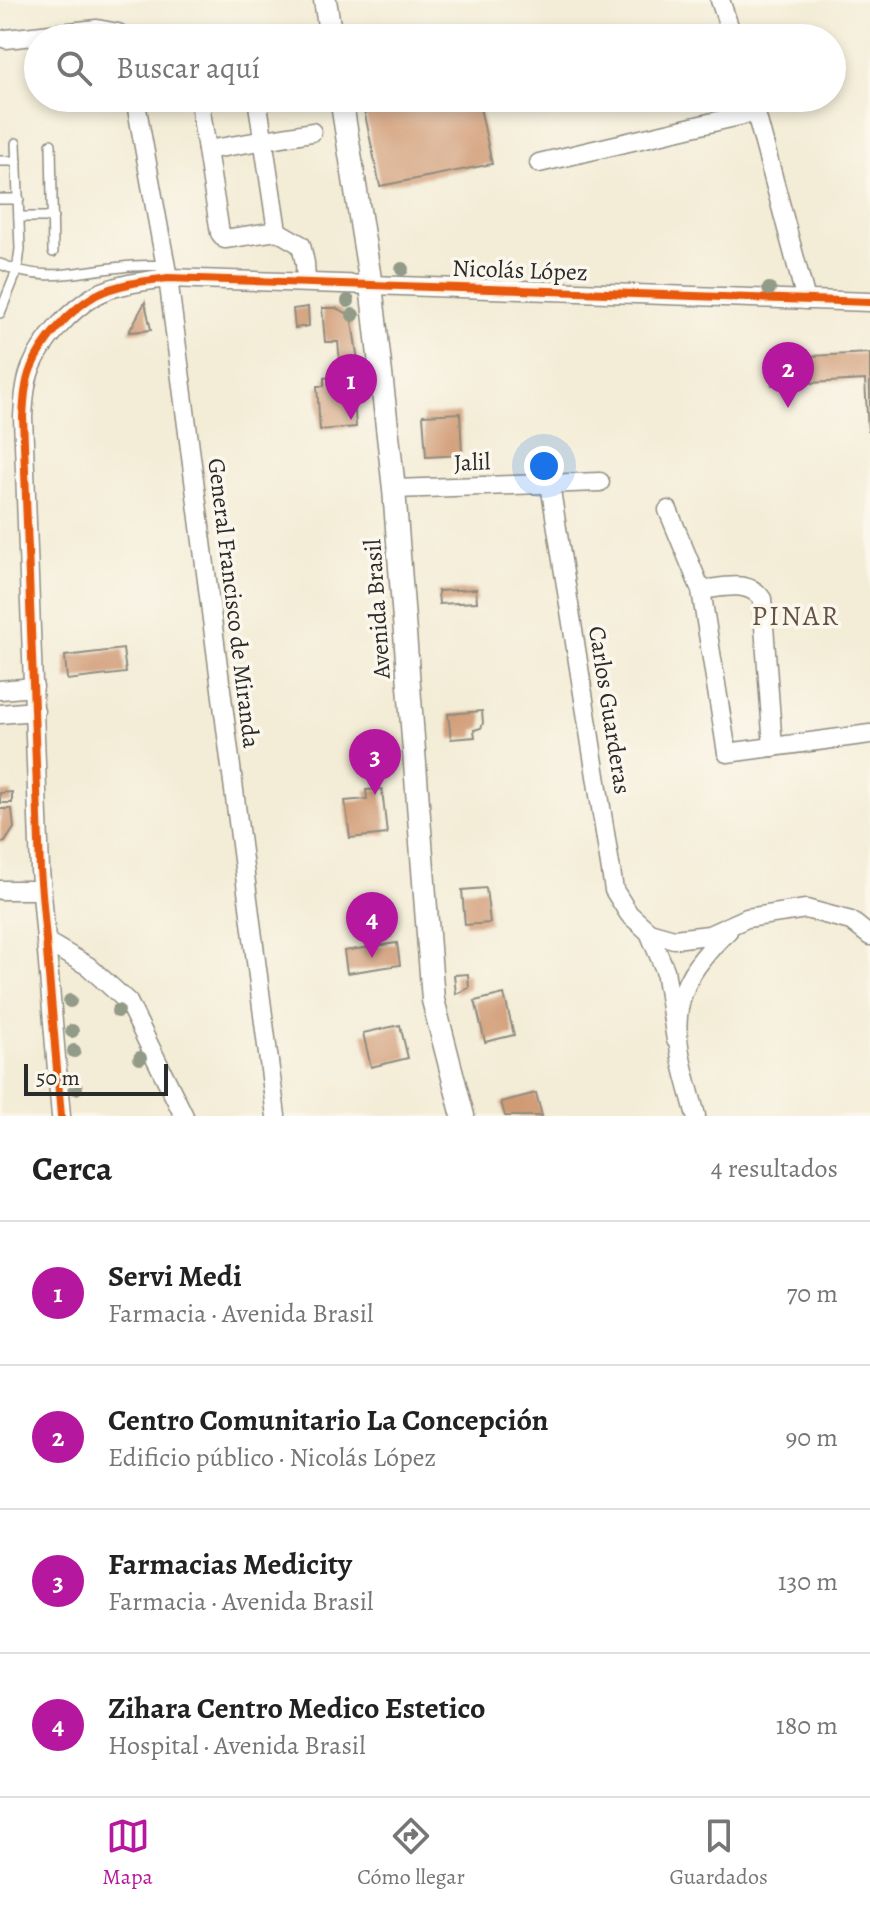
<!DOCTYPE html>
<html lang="es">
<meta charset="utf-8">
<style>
body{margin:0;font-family:Alegreya,serif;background:#f2f2f2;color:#222}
.scale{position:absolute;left:24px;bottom:20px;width:144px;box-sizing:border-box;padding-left:8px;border:4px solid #2b2b2b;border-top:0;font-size:22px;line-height:28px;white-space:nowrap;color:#2b2b2b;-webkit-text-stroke:6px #fbf7ec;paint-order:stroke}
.you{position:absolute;left:544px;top:466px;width:28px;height:28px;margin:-20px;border:6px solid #fff;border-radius:50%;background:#1a73e8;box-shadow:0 0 0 12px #1a73e833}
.badge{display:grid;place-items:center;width:52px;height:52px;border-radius:50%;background:#b5179e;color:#fff;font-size:26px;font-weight:700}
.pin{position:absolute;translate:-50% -66px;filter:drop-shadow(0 2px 4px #0008)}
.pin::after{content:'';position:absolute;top:42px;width:28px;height:24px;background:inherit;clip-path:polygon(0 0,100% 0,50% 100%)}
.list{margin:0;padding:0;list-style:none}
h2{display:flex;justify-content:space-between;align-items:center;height:104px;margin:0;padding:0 32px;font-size:34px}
h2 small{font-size:26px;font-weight:400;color:#767676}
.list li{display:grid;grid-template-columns:52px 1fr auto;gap:24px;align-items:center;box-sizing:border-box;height:144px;padding:0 32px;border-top:2px solid #e0e0e0}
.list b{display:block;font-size:30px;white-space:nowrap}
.list p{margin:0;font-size:26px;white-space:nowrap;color:#767676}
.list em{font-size:26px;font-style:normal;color:#767676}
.icon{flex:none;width:44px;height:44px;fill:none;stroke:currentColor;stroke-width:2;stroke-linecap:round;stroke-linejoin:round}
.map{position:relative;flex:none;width:870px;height:1116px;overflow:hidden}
.search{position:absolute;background:#fff;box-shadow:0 4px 12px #0003;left:24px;right:24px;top:24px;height:88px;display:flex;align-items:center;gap:20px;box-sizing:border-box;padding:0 28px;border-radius:44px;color:#767676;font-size:30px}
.sheet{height:680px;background:#fff}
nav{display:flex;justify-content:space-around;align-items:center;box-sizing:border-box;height:112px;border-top:2px solid #e0e0e0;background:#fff;font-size:22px;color:#767676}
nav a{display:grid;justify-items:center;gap:4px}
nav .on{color:#b5179e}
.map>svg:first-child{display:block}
.building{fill:#d09a73}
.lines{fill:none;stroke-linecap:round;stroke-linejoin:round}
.service-casing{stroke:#8f8c80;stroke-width:12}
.minor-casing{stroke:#8f8c80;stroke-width:21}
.tertiary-casing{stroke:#8f8c80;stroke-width:25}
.service{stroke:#fff;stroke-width:9}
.minor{stroke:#fff;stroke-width:18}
.tertiary{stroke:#fff;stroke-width:22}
.cycleway-casing{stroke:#fbf7ec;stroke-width:13}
.cycleway{stroke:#e8590c;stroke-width:8}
.tree{fill:#929b88}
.labels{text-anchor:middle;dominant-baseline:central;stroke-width:7;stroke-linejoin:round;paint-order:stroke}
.street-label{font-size:24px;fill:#2b2b2b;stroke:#fbf7ec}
.quarter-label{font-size:28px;letter-spacing:2px;fill:#655244;stroke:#fbf7ec}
</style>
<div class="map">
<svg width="870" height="1116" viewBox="0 0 870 1116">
<rect width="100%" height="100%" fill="#fbf7ec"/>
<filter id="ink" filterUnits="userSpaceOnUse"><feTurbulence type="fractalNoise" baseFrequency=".0125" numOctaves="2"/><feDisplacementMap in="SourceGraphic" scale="16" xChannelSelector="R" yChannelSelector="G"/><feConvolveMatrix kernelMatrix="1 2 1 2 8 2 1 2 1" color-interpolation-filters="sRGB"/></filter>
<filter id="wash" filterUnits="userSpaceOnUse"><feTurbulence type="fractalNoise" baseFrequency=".006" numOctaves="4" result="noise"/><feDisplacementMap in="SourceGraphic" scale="32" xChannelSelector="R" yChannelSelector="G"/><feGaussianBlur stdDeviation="1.8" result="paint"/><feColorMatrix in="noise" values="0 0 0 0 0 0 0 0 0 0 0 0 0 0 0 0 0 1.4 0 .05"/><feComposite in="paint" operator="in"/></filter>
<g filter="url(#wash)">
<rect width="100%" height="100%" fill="#f3ecd6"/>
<g id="blocks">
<!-- building -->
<g class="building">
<polygon points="399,98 478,98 492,164 380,186 363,105"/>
<polygon points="145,302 151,330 129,332"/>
<polygon points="308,307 309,326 295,328 293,309"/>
<polygon points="322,308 336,308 351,315 359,367 340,363 338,342 325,342"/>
<polygon points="870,353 870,431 868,431 865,380 772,385 771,358"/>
<polygon points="340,376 341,385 353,384 356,427 320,430 317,386 324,386 324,378"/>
<polygon points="460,413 462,455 426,457 423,415"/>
<polygon points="476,589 477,602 439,604 438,591"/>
<polygon points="123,649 126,673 67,680 65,656"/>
<polygon points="482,711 483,723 481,728 474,730 475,737 451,739 448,714"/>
<polygon points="382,789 387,834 350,838 345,801 367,799 366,790"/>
<polygon points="12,792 12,803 0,803 0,793"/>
<polygon points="0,809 12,809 14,828 5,842 0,843"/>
<polygon points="486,888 490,923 465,925 462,890"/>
<polygon points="397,943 400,965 347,973 344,951"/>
<polygon points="468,974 469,988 456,994 454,975"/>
<polygon points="504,994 514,1035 485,1042 475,1001"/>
<polygon points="400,1025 408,1058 371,1067 363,1033"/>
<polygon points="536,1093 542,1116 505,1116 501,1102"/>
</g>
</g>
</g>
<g filter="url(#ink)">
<use href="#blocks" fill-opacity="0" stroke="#8f8c80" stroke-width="2"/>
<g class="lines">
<defs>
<g id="service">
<polyline points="51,144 53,252"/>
<polyline points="0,161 17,161"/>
<polyline points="0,199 19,199"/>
<polyline points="19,217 53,217"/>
<path d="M0,264c48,20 74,7 122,3 15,-2 29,-1 44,-2"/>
<polyline points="0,313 17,271 20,249 16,143"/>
</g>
<g id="minor">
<polyline points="720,0 733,38"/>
<polyline points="6,39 97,29 118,33 120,38"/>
<polyline points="135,98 168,278 276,1116"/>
<polyline points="199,98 207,150 312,132"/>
<polyline points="257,98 277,231 301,245 305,263 306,282"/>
<polyline points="752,98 806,300"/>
<polyline points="207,150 220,233 225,239 277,231"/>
<polyline points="539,163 756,112"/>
<polyline points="550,484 614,890 629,914 649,932 665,970 676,1040"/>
<polyline points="394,489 600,482"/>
<polyline points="668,510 701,590 727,753 870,734"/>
<path d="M701,590c21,-2 48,-11 61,9l11,148"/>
<polyline points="0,690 34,687"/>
<polyline points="0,714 35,711"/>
<polyline points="0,890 42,890"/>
<polyline points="649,932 674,939 709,935 747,918 806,909 851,921 870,936"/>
<polyline points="47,942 88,966 128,1002 184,1116"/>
<path d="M61,1116l-21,-246 -17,-453c1,-17 2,-34 8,-49 11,-27 40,-59 65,-73 21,-11 49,-14 72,-17l702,24"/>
<path d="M696,1116c-15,-58 -36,-106 7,-158 8,-10 15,-19 25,-27"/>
</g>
<g id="tertiary">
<polyline points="325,0 331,38"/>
<polyline points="341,98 371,285 394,489 433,1000 463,1116"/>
</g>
</defs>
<!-- service casing -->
<use href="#service" class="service-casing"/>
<!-- minor casing -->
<use href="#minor" class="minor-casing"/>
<!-- tertiary casing -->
<use href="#tertiary" class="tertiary-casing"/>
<!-- service -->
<use href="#service" class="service"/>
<!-- minor -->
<use href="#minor" class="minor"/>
<!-- tertiary -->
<use href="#tertiary" class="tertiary"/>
<defs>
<path id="cycleway" d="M61,1116l-21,-246 -17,-453c1,-17 2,-34 8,-49 11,-27 40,-59 65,-73 21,-11 49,-14 72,-17l702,24"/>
</defs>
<!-- cycleway casing -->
<use href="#cycleway" class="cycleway-casing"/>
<!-- cycleway -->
<use href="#cycleway" class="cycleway"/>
</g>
<!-- trees -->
<g class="tree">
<circle cx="402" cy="269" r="7"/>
<circle cx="769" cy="289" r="7"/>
<circle cx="348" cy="301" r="7"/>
<circle cx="353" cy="315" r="7"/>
<circle cx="70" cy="1001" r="7"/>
<circle cx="118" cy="1011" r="7"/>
<circle cx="72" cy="1031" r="7"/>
<circle cx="74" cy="1051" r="7"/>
<circle cx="140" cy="1058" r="7"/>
<circle cx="76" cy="1088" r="7"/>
</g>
</g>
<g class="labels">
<!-- street labels -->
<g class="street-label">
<text transform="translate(520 270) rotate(2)">Nicolás López</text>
<text transform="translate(472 462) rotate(-2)">Jalil</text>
<text transform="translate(234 603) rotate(83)">General Francisco de Miranda</text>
<text transform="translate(377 609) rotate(-94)">Avenida Brasil</text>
<text transform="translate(610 710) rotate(81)">Carlos Guarderas</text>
</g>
<!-- quarter labels -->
<g class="quarter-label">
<text x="796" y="616">PINAR</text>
</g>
</g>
</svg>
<div class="scale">50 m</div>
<div class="you"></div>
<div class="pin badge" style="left:351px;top:420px">1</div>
<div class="pin badge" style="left:788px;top:408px">2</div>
<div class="pin badge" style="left:375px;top:795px">3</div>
<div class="pin badge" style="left:372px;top:958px">4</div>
<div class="search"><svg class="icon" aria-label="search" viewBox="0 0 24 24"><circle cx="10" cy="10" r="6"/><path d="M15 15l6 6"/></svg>Buscar aquí</div>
</div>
<section class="sheet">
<h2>Cerca<small>4 resultados</small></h2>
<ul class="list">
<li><span class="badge">1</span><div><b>Servi Medi</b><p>Farmacia · Avenida Brasil</p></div><em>70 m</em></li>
<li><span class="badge">2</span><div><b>Centro Comunitario La Concepción</b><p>Edificio público · Nicolás López</p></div><em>90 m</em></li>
<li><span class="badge">3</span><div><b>Farmacias Medicity</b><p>Farmacia · Avenida Brasil</p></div><em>130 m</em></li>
<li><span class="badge">4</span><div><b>Zihara Centro Medico Estetico</b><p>Hospital · Avenida Brasil</p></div><em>180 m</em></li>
</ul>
</section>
<nav>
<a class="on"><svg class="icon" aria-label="map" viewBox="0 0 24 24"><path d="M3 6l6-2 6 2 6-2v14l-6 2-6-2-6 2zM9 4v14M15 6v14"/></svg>Mapa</a>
<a><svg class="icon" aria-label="directions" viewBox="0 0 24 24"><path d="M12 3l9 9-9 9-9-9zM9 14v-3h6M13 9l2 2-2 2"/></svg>Cómo llegar</a>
<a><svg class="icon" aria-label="saved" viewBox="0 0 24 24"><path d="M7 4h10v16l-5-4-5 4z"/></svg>Guardados</a>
</nav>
